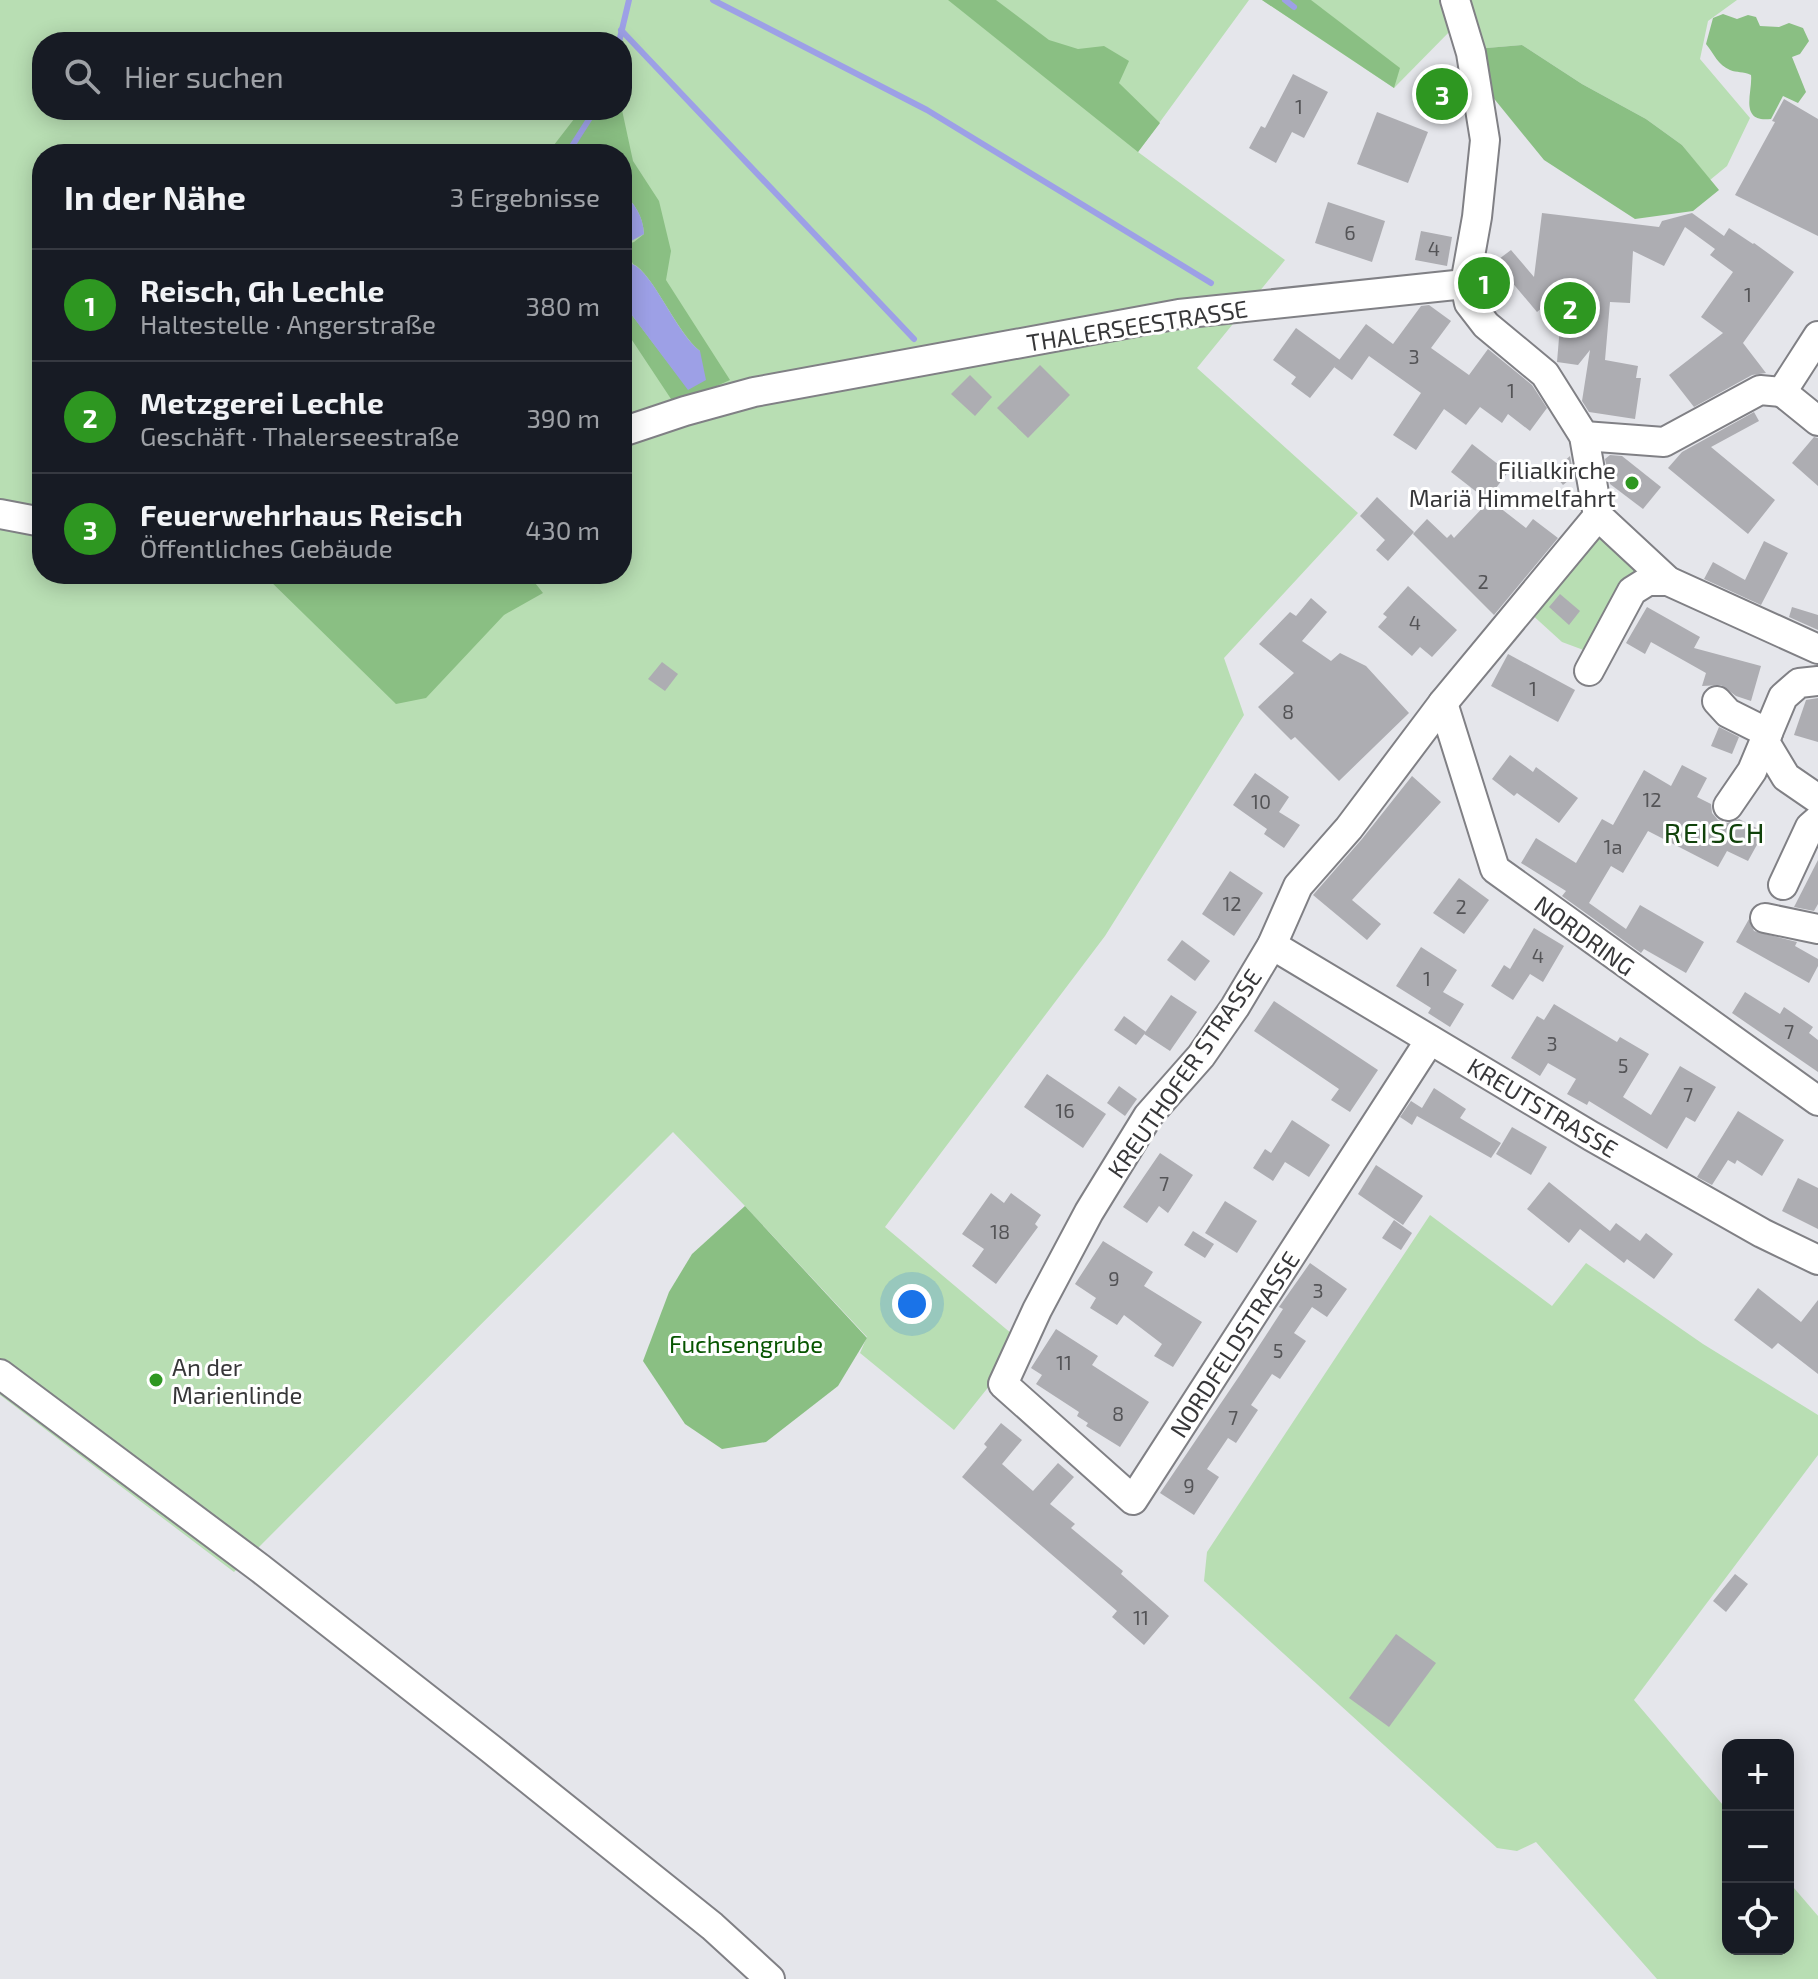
<!DOCTYPE html>
<html lang="de">
<meta charset="utf-8">
<style>
body{margin:0;font-family:"Exo 2",sans-serif;background:#242831;color:#f1f3f6}
.controls{position:absolute;right:24px;bottom:24px;display:grid;overflow:hidden;border-radius:16px;box-shadow:0 4px 20px #0003}
.controls button{width:72px;height:72px;display:grid;place-items:center;padding:0;border:0;border-bottom:2px solid #363941;background:#171b24;color:#f1f3f6;font:40px sans-serif}
.you{position:absolute;left:912px;top:1304px;width:28px;height:28px;margin:-20px;border:6px solid #fff;border-radius:50%;background:#1a73e8;box-shadow:0 0 0 12px #1a73e833}
.badge{display:grid;place-items:center;width:52px;height:52px;border-radius:50%;background:#2e9721;color:#fff;font-size:26px;font-weight:700}
.pin{position:absolute;translate:-50% -50%;border:4px solid #fff;box-shadow:0 2px 8px #0006}
.list{margin:0;padding:0;list-style:none}
h2{display:flex;justify-content:space-between;align-items:center;height:104px;margin:0;padding:0 32px;font-size:34px}
h2 small{font-size:26px;font-weight:400;color:#9ea1a6}
.list li{display:grid;grid-template-columns:52px 1fr auto;gap:24px;align-items:center;box-sizing:border-box;height:112px;padding:0 32px;border-top:2px solid #363941}
.list b{display:block;font-size:30px;white-space:nowrap}
.list p{margin:0;font-size:26px;white-space:nowrap;color:#9ea1a6}
.list em{font-size:26px;font-style:normal;color:#9ea1a6}
.icon{flex:none;width:44px;height:44px;fill:none;stroke:currentColor;stroke-width:2;stroke-linecap:round;stroke-linejoin:round}
.map{position:relative;flex:none;width:1818px;height:1979px;overflow:hidden}
.search{position:absolute;background:#171b24;box-shadow:0 4px 20px #0003;left:32px;top:32px;width:600px;height:88px;display:flex;align-items:center;gap:20px;box-sizing:border-box;padding:0 28px;border-radius:32px;color:#9ea1a6;font-size:30px}
.panel{position:absolute;background:#171b24;box-shadow:0 4px 20px #0003;left:32px;top:144px;width:600px;height:440px;border-radius:32px}
.map>svg:first-child{display:block}
.green{fill:#b8deb3;fill-rule:evenodd}
.forest{fill:#8abf83}
.water{fill:#9da0e6}
.lines{fill:none;stroke-linecap:round;stroke-linejoin:round}
.stream{stroke:#9da0e6;stroke-width:6}
.building{fill:#adadb2}
.minor-casing{stroke:#808085;stroke-width:32}
.minor{stroke:#fff;stroke-width:28}
.poi-dot{fill:#2e9721;stroke:#fff;stroke-width:3}
.labels{text-anchor:middle;dominant-baseline:central;stroke-width:6;stroke-linejoin:round;paint-order:stroke}
.number-label{font-size:20px;fill:#545457}
.street-label{font-size:24px;fill:#373739;stroke:#fff}
.poi-label{font-size:24px;fill:#373739;stroke:#fff;text-anchor:end}
.park-label{font-size:24px;fill:#075500;stroke:#fff}
.quarter-label{font-size:28px;letter-spacing:2px;fill:#10420a;stroke:#fff}
</style>
<div class="map">
<svg width="1818" height="1979" viewBox="0 0 1818 1979">
<rect width="100%" height="100%" fill="#e5e6eb"/>
<!-- green -->
<g class="green">
<path d="M0,0h1249l-111,152 147,108 -88,108 161,145 -134,145 20,57 -139,221 -220,291 127,107 -22,51 -36,45 -94,-77 7,-16 -122,-131 -72,-74 -439,440 -234,-177zM42,42h580v68h-580zM42,154h580v420h-580z"/>
<polygon points="1262,0 1448,0 1456,25 1394,88"/>
<polygon points="1460,0 1737,0 1708,21 1700,59 1750,118 1727,166 1710,180 1682,145 1646,119 1582,84 1522,45 1475,49"/>
<polygon points="1609,534 1648,571 1605,658 1562,642 1529,612 1581,549"/>
<polygon points="1430,1215 1552,1306 1586,1263 1703,1344 1818,1415 1818,1455 1634,1700 1728,1811 1728,1949 1788,1949 1788,1881 1818,1916 1818,1979 1657,1979 1536,1842 1517,1851 1497,1848 1204,1581 1207,1552"/>
</g>
<!-- forest -->
<g class="forest">
<polygon points="948,0 996,0 1049,40 1078,49 1104,46 1129,61 1119,83 1160,123 1138,152"/>
<polygon points="1262,0 1311,0 1400,68 1394,88"/>
<path d="M1723,14l14,5 11,-4 8,2 4,9 19,1 10,-4 14,5 6,13 -9,13 -8,3 14,35 -8,11 -15,-7 -12,23c-33,4 -18,-27 -20,-44 -8,-4 -14,-2 -21,-5 -12,-5 -16,-16 -24,-26l7,-26z"/>
<polygon points="1522,45 1582,84 1646,119 1682,145 1719,190 1693,211 1635,219 1544,160 1474,74 1475,49"/>
<path d="M581,110h41l11,51 26,40 12,50 -5,29 64,100 -55,25 -53,-80v-23l66,87 12,-38c-23,-18 -48,-79 -67,-87l-9,-19 10,-3 10,-8c-1,-18 -9,-30 -22,-42v-38h-75z"/>
<polygon points="263,574 528,574 543,593 504,615 426,698 396,704"/>
<polygon points="745,1206 867,1338 838,1386 766,1442 722,1449 685,1424 643,1361 669,1292 692,1254"/>
</g>
<!-- water -->
<path class="water" d="M622,192c13,12 21,24 22,42l-20,11 8,19c21,8 44,69 68,87l6,29 -18,10 -66,-88 6,-34 -6,-10z"/>
<g class="lines">
<!-- stream -->
<g class="stream">
<polyline points="713,0 927,110 1211,283"/>
<polyline points="1285,0 1294,7"/>
<polyline points="621,30 914,339"/>
<polyline points="619,42 629,0"/>
<polyline points="567,154 595,110"/>
</g>
</g>
<!-- building -->
<g class="building">
<polygon points="1430,70 1460,90 1462,106 1455,117 1416,91"/>
<polygon points="1293,74 1328,92 1304,138 1292,132 1276,163 1249,148 1261,126 1265,128"/>
<polygon points="1784,99 1818,119 1818,236 1735,195 1775,122 1772,121"/>
<polygon points="1377,112 1428,132 1408,183 1357,164"/>
<polygon points="1328,202 1385,221 1372,262 1315,243"/>
<polygon points="1542,213 1659,227 1662,221 1692,213 1724,236 1729,228 1753,244 1754,243 1794,272 1743,343 1766,373 1752,375 1694,407 1669,375 1723,333 1701,317 1733,272 1710,255 1715,249 1685,227 1664,266 1633,251 1630,303 1610,302 1605,360 1638,366 1636,378 1641,378 1635,419 1589,412 1582,401 1590,350 1578,365 1557,362 1563,290 1537,312 1495,262 1511,250 1534,277"/>
<polygon points="1421,231 1452,237 1447,266 1415,260"/>
<polygon points="1429,305 1451,321 1431,348 1469,375 1488,349 1532,385 1547,408 1530,431 1508,414 1502,423 1480,407 1466,425 1444,409 1416,450 1393,435 1421,393 1369,356 1352,380 1334,367 1366,324 1393,344 1421,306"/>
<polygon points="1296,328 1340,360 1310,398 1291,384 1296,377 1273,360"/>
<polygon points="1040,365 1070,395 1028,438 997,408"/>
<polygon points="970,375 992,397 975,416 951,394"/>
<polygon points="1754,412 1759,421 1711,447 1775,500 1748,534 1668,468 1682,452"/>
<polygon points="1814,437 1818,438 1818,486 1792,463"/>
<polygon points="1472,444 1508,472 1487,500 1451,472"/>
<polygon points="1610,455 1622,456 1661,487 1643,509 1610,484 1605,459"/>
<polygon points="1570,456 1574,476 1563,485 1552,472"/>
<polygon points="1377,497 1414,532 1388,561 1376,550 1385,540 1360,516"/>
<polygon points="1490,500 1526,528 1533,519 1558,538 1494,615 1413,534 1427,519 1447,538 1451,534 1454,538"/>
<polygon points="1764,541 1788,553 1761,605 1704,579 1713,562 1745,580"/>
<polygon points="1408,586 1457,630 1432,657 1420,647 1412,656 1378,627 1387,617 1383,614"/>
<polygon points="1560,594 1580,611 1569,625 1549,607"/>
<polygon points="1311,598 1327,612 1302,641 1331,661 1340,653 1366,666 1409,713 1339,781 1295,737 1291,740 1258,707 1294,673 1259,644 1290,612 1296,616"/>
<polygon points="1647,607 1700,637 1694,648 1761,666 1751,701 1736,696 1721,685 1702,686 1706,673 1651,642 1645,654 1626,643"/>
<polygon points="1792,607 1818,615 1818,630 1789,617"/>
<polygon points="1508,654 1575,690 1558,722 1491,686"/>
<polygon points="662,662 678,674 665,691 648,679"/>
<polygon points="1818,698 1818,742 1794,735 1806,700"/>
<polygon points="1719,727 1739,737 1732,754 1711,746"/>
<polygon points="1510,755 1533,772 1536,767 1578,798 1559,823 1517,793 1514,796 1492,779"/>
<polygon points="1682,765 1707,778 1697,797 1711,804 1712,813 1718,820 1727,823 1739,819 1764,832 1748,861 1727,851 1718,867 1648,831 1623,873 1611,866 1589,903 1626,929 1640,905 1704,942 1686,973 1644,949 1641,953 1562,896 1566,891 1521,863 1536,838 1576,863 1602,819 1613,825 1644,770 1671,786"/>
<polygon points="1255,773 1289,797 1279,812 1300,825 1284,848 1264,834 1267,829 1233,805"/>
<polygon points="1412,776 1441,802 1352,900 1381,924 1367,940 1313,895 1362,839"/>
<polygon points="1818,860 1818,904 1814,911 1794,907"/>
<polygon points="1230,871 1263,893 1234,936 1202,914"/>
<polygon points="1459,878 1489,900 1464,934 1433,913"/>
<polygon points="1749,919 1754,931 1797,942 1795,946 1818,959 1818,966 1809,983 1736,942"/>
<polygon points="1534,928 1564,946 1543,982 1530,974 1513,1000 1491,986 1504,965 1510,969"/>
<polygon points="1182,940 1210,961 1195,981 1167,960"/>
<polygon points="1421,947 1457,970 1443,992 1464,1004 1450,1027 1428,1013 1431,1008 1396,986"/>
<polygon points="1745,992 1780,1014 1784,1007 1813,1027 1809,1033 1818,1040 1818,1072 1732,1013"/>
<polygon points="1171,995 1197,1012 1170,1051 1144,1034"/>
<polygon points="1274,1001 1378,1070 1350,1112 1331,1100 1339,1089 1254,1031"/>
<polygon points="1554,1004 1617,1042 1620,1037 1649,1054 1623,1097 1651,1115 1680,1066 1716,1087 1695,1122 1686,1117 1667,1149 1589,1101 1587,1105 1567,1094 1576,1079 1548,1063 1540,1076 1511,1058 1537,1016 1544,1020"/>
<polygon points="1124,1016 1146,1032 1136,1045 1114,1030"/>
<polygon points="1047,1074 1106,1114 1083,1148 1024,1107"/>
<polygon points="1119,1086 1137,1099 1125,1116 1107,1103"/>
<polygon points="1434,1088 1466,1109 1460,1118 1501,1143 1491,1158 1417,1116 1412,1125 1400,1117 1411,1101 1422,1108"/>
<polygon points="1738,1111 1784,1140 1762,1176 1737,1160 1735,1164 1728,1160 1712,1185 1697,1177"/>
<polygon points="1292,1120 1330,1145 1309,1177 1285,1162 1273,1181 1253,1168 1265,1149 1271,1153"/>
<polygon points="1512,1127 1547,1147 1531,1175 1496,1154"/>
<polygon points="1160,1153 1193,1175 1168,1213 1159,1206 1147,1223 1123,1207"/>
<polygon points="1376,1165 1423,1196 1403,1225 1358,1194"/>
<polygon points="1798,1178 1818,1188 1818,1229 1782,1211"/>
<polygon points="1549,1182 1610,1231 1616,1223 1640,1241 1646,1233 1673,1254 1654,1279 1627,1259 1624,1263 1580,1229 1569,1243 1527,1209"/>
<polygon points="991,1193 1004,1203 1011,1193 1041,1215 1035,1224 1038,1227 996,1284 972,1266 984,1249 962,1234"/>
<polygon points="1225,1201 1257,1221 1237,1253 1205,1233"/>
<polygon points="1394,1220 1412,1233 1401,1250 1382,1238"/>
<polygon points="1193,1231 1214,1244 1205,1258 1184,1245"/>
<polygon points="1103,1241 1153,1272 1144,1286 1202,1322 1173,1367 1154,1356 1162,1344 1124,1315 1117,1325 1090,1308 1096,1298 1075,1284"/>
<polygon points="1310,1263 1347,1289 1327,1317 1312,1307 1294,1333 1306,1341 1280,1379 1272,1374 1251,1405 1258,1410 1236,1443 1228,1438 1207,1469 1219,1477 1194,1515 1160,1493 1240,1375 1283,1309 1279,1307"/>
<polygon points="1758,1288 1801,1322 1818,1300 1818,1374 1778,1343 1772,1349 1734,1320"/>
<polygon points="1056,1329 1098,1356 1092,1365 1149,1402 1120,1447 1086,1426 1088,1423 1077,1416 1079,1412 1036,1384 1042,1375 1031,1368"/>
<polygon points="1001,1423 1022,1440 1002,1464 1033,1491 1058,1463 1074,1477 1050,1504 1075,1524 1071,1528 1123,1571 1121,1574 1169,1616 1144,1645 1112,1617 1117,1611 962,1477 987,1447 984,1444"/>
<polygon points="1735,1574 1748,1584 1726,1612 1713,1601"/>
<polygon points="1396,1634 1436,1663 1389,1727 1349,1698"/>
</g>
<g class="lines">
<defs>
<g id="minor">
<polyline points="1455,0 1471,53 1485,140 1477,217 1465,284 1469,303 1486,325 1545,374 1584,436 1598,516 1668,581 1818,649"/>
<polyline points="1782,392 1818,336"/>
<polyline points="1782,392 1818,421"/>
<polyline points="622,432 685,411 754,392 1179,314 1465,284"/>
<polyline points="1584,436 1664,442 1760,390 1782,392"/>
<polyline points="0,514 42,522"/>
<polyline points="1589,671 1632,591 1648,581 1668,581"/>
<polyline points="1717,701 1728,713 1768,733"/>
<polyline points="1443,703 1495,869 1818,1101"/>
<polyline points="1765,742 1786,777 1818,799"/>
<polyline points="1728,806 1752,771 1783,697 1799,683 1818,681"/>
<polyline points="1783,885 1810,827 1818,820"/>
<polyline points="1765,918 1818,929"/>
<polyline points="1272,945 1591,1136 1762,1233 1818,1260"/>
<polyline points="1430,1040 1133,1500 1003,1384 1037,1310 1089,1212 1148,1116 1201,1056 1235,1007 1272,945 1298,886 1349,828 1443,703 1598,516"/>
<polyline points="0,1374 261,1569 491,1749 712,1926 770,1979"/>
</g>
</defs>
<!-- minor casing -->
<use href="#minor" class="minor-casing"/>
<!-- minor -->
<use href="#minor" class="minor"/>
</g>
<!-- markers -->
<g class="poi-dot">
<circle cx="1632" cy="483" r="8"/>
<circle cx="156" cy="1380" r="8"/>
</g>
<g class="labels">
<!-- number labels -->
<g class="number-label">
<text x="1299" y="106">1</text>
<text x="1350" y="232">6</text>
<text x="1434" y="248">4</text>
<text x="1748" y="294">1</text>
<text x="1414" y="356">3</text>
<text x="1511" y="390">1</text>
<text x="1483" y="581">2</text>
<text x="1415" y="622">4</text>
<text x="1533" y="688">1</text>
<text x="1288" y="711">8</text>
<text x="1652" y="799">12</text>
<text x="1261" y="801">10</text>
<text x="1613" y="846">1a</text>
<text x="1232" y="903">12</text>
<text x="1461" y="906">2</text>
<text x="1538" y="955">4</text>
<text x="1427" y="978">1</text>
<text x="1789" y="1031">7</text>
<text x="1552" y="1043">3</text>
<text x="1623" y="1065">5</text>
<text x="1688" y="1094">7</text>
<text x="1065" y="1110">16</text>
<text x="1164" y="1183">7</text>
<text x="1000" y="1231">18</text>
<text x="1114" y="1278">9</text>
<text x="1318" y="1290">3</text>
<text x="1278" y="1350">5</text>
<text x="1064" y="1362">11</text>
<text x="1118" y="1413">8</text>
<text x="1233" y="1417">7</text>
<text x="1189" y="1485">9</text>
<text x="1141" y="1617">11</text>
</g>
<!-- street labels -->
<g class="street-label">
<text transform="translate(1137 325) rotate(-9)">THALERSEESTRASSE</text>
<text transform="translate(1585 935) rotate(36)">NORDRING</text>
<text transform="translate(1184 1073) rotate(-55)">KREUTHOFER STRASSE</text>
<text transform="translate(1543 1107) rotate(31)">KREUTSTRASSE</text>
<text transform="translate(1234 1344) rotate(-57)">NORDFELDSTRASSE</text>
</g>
<!-- poi labels -->
<g class="poi-label">
<text x="1616" y="469">Filialkirche<tspan x="1616" dy="28">Mariä Himmelfahrt</tspan></text>
<text x="172" y="1366" text-anchor="start">An der<tspan x="172" dy="28">Marienlinde</tspan></text>
</g>
<!-- park labels -->
<g class="park-label">
<text x="746" y="1343">Fuchsengrube</text>
</g>
<!-- quarter labels -->
<g class="quarter-label">
<text x="1715" y="832">REISCH</text>
</g>
</g>
</svg>
<div class="controls">
<button>+</button>
<button>−</button>
<button><svg class="icon" aria-label="locate" viewBox="0 0 24 24"><circle cx="12" cy="12" r="6"/><path d="M12 2v4M12 18v4M2 12h4M18 12h4"/></svg></button>
</div>
<div class="you"></div>
<div class="pin badge" style="left:1484px;top:283px">1</div>
<div class="pin badge" style="left:1570px;top:308px">2</div>
<div class="pin badge" style="left:1442px;top:94px">3</div>
<div class="search"><svg class="icon" aria-label="search" viewBox="0 0 24 24"><circle cx="10" cy="10" r="6"/><path d="M15 15l6 6"/></svg>Hier suchen</div>
<section class="panel">
<h2>In der Nähe<small>3 Ergebnisse</small></h2>
<ul class="list">
<li><span class="badge">1</span><div><b>Reisch, Gh Lechle</b><p>Haltestelle · Angerstraße</p></div><em>380 m</em></li>
<li><span class="badge">2</span><div><b>Metzgerei Lechle</b><p>Geschäft · Thalerseestraße</p></div><em>390 m</em></li>
<li><span class="badge">3</span><div><b>Feuerwehrhaus Reisch</b><p>Öffentliches Gebäude</p></div><em>430 m</em></li>
</ul>
</section>
</div>
